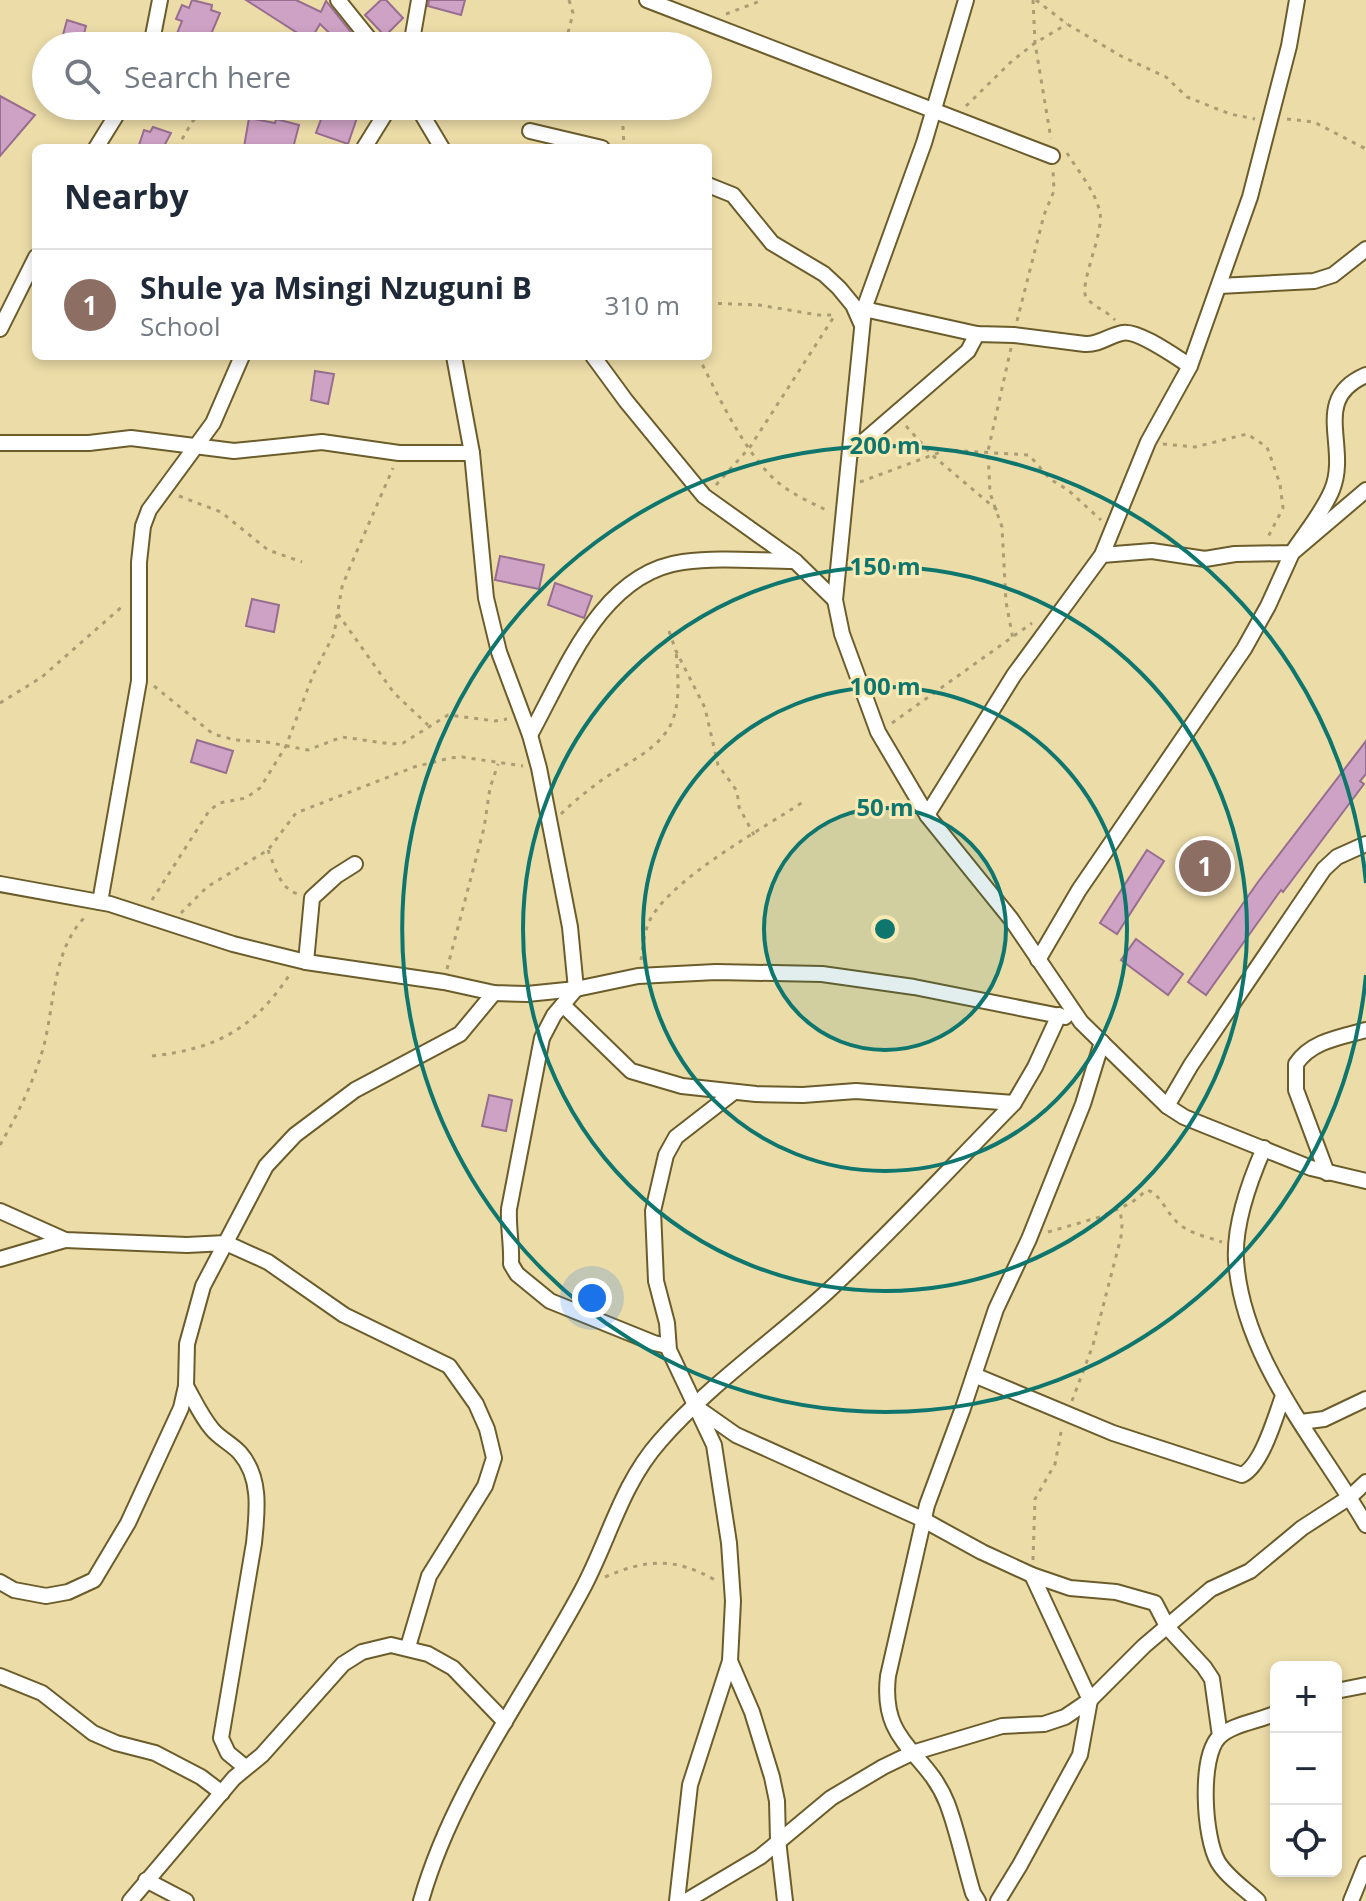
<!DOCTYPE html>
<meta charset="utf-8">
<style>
body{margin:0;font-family:"Open Sans",sans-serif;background:#f6f6f7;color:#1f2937}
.controls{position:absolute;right:24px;bottom:24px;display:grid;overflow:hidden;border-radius:12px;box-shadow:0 4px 12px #0003}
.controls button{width:72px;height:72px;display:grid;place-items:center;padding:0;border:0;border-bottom:2px solid #e0e1e3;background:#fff;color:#1f2937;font:40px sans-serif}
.you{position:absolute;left:592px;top:1298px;width:28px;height:28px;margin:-20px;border:6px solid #fff;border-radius:50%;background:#1a73e8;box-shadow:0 0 0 12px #1a73e833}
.badge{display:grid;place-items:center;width:52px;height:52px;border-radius:50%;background:#0b8043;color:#fff;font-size:26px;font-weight:700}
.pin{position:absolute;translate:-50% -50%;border:4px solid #fff;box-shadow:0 2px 8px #0006}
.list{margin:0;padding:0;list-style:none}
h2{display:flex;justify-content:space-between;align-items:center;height:104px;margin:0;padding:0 32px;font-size:34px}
h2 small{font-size:26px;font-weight:400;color:#747a83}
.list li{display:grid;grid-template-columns:52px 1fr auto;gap:24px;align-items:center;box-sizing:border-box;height:112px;padding:0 32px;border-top:2px solid #e0e1e3}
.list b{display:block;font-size:30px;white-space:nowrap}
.list p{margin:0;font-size:26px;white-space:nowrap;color:#747a83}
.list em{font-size:26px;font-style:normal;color:#747a83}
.icon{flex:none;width:44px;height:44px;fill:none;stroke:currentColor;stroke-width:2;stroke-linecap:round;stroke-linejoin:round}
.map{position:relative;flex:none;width:1366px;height:1901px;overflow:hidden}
.search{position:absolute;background:#fff;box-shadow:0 4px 12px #0003;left:32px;top:32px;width:680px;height:88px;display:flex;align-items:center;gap:20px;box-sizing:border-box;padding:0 28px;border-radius:44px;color:#747a83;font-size:30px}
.panel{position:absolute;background:#fff;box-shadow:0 4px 12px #0003;left:32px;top:144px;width:680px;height:216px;border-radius:12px}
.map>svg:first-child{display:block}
.building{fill:#cea2c5;stroke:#976e8f;stroke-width:2}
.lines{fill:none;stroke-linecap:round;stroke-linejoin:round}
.minor-casing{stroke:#6b5d2b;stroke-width:18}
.path{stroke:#aa9d74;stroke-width:3;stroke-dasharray:4 6;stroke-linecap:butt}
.minor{stroke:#fff;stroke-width:14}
.ring{fill:none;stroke:#0f766e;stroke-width:4}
.centre{fill:#0f766e;stroke:#f9e9b4;stroke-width:4}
.ring-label{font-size:24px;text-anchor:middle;font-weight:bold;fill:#0f766e;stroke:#f9e9b4;stroke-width:6;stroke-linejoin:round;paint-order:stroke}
</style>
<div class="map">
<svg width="1366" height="1901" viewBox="0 0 1366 1901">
<rect width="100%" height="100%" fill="#ecdca8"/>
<!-- building -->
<g class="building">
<polygon points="192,0 212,5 211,10 220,13 206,46 176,36 182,21 176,19 182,5 189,8"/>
<polygon points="246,0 296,0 321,12 326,1 354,36 348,46 343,46 320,24 310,41"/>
<polygon points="381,0 386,0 403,18 385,36 365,15"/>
<polygon points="429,0 465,0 461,15 428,6"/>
<polygon points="67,20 86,26 81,46 60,46"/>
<polygon points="0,96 35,115 0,156"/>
<polygon points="326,106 361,106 348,144 316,133"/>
<polygon points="249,118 275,123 276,119 299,125 293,148 244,147"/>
<polygon points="153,127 171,133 163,148 138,148 144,130 150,132"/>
<polygon points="315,371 334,374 328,404 311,400"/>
<polygon points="500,556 544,565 539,589 495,580"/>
<polygon points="555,583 592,596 584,618 548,605"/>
<polygon points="252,599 279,605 274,632 246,626"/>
<polygon points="197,740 233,751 226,773 191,762"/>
<polygon points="1366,741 1366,774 1360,781 1364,784 1283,892 1281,890 1206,995 1188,982 1258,882"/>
<polygon points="1147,850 1164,861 1117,934 1100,923"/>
<polygon points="1136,939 1183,974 1168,995 1121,960"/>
<polygon points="489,1095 512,1100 506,1131 482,1126"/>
</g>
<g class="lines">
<defs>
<g id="minor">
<polyline points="338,0 375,46"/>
<polyline points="647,0 1052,156"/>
<polyline points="966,0 924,143 864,309 835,600 842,634 878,732 927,815 1011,919 1081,1022 1167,1106 1184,1117 1311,1168 1366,1181"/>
<polyline points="151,46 160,0"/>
<polyline points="411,46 419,0"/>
<polyline points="417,106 442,148"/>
<polyline points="530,131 602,148"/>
<polyline points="96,148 122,106"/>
<polyline points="364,148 390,106"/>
<polyline points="708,185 733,195 772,243 824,274 839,288 853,305 861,323"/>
<polyline points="1219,286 1314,281 1333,275 1366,249"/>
<path d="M864,309l113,25 37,1 71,9c14,1 23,-8 37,-11 15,-4 54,24 68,33"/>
<polyline points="0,329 36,257"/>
<path d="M454,356l18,97 14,145 13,54 31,83 9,33 31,159 6,62 -22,26 -12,23 -33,171c-1,19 3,36 2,55l6,10 33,27 104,42 13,3"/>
<polyline points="593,356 626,401 704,496 795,561 835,600"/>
<polyline points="0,443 89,443 131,438 234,451 322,442 399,453 472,453"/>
<polyline points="850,453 968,351 977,334"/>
<path d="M1102,555l50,-4 53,8 30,-5 57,-1c13,-20 31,-41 40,-63 18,-44 -22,-91 34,-115"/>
<path d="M530,735c36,-65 71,-162 153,-173 37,-5 75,-1 112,-1"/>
<polyline points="927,815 1014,675 1102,555 1148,442 1190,366 1250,197 1289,46 1297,0"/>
<polyline points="0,884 110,904 233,944 306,962 444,982 494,993 527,994 576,989 638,976 716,972 822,974 914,987 1065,1017"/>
<polyline points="100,902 139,681 139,562 143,526 149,510 213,423 242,356"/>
<polyline points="1038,960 1079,890 1244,649 1268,606 1292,553 1366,490"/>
<polyline points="306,962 312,898 336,876 355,864"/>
<polyline points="563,1005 631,1071 682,1086 756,1094 803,1095 856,1091 1014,1103"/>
<polyline points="1167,1106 1191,1065 1324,869 1337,857 1366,844"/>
<path d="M1264,1148c-14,32 -30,76 -28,112 7,100 82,182 130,265"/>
<path d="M1327,1173l-31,-83v-26c15,-23 45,-27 70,-34"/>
<polyline points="0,1211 65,1240 187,1245 226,1243 268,1262 344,1315 449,1366 476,1404 487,1429 494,1458 485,1486 429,1576 408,1647"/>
<polyline points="0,1259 65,1240"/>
<path d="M974,1375l139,58 129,42c20,-10 33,-57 41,-79"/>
<path d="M186,1386c8,14 15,30 26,43 7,9 20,15 28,24 22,25 17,60 14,90l-33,195 7,15 17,14"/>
<polyline points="699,1409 736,1435 922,1519 982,1552 1032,1575 1070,1588 1116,1592 1155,1603 1168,1628 1204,1667 1212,1679 1220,1736"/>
<polyline points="1301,1422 1324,1419 1366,1399"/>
<polyline points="0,1582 14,1590 46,1596 68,1592 94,1580 128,1523 181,1408 186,1386 187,1344 203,1286 266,1166 295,1135 355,1090 460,1034 494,993"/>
<polyline points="730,1661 752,1712 772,1777 777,1801 778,1840 785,1901"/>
<polyline points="0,1676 42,1693 93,1733 116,1743 155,1753 201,1777 222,1793"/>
<polyline points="1336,1691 1366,1685"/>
<polyline points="146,1880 186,1901"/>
<polyline points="130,1901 234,1778 262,1755 343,1664 362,1652 391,1645 428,1654 453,1668 505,1722"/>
<path d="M421,1901c32,-113 106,-208 161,-311 27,-50 39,-105 78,-149 49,-56 112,-99 167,-149 65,-60 125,-126 187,-189l21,-36 24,-52"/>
<polyline points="677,1901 690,1785 730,1661 733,1601 729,1543 714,1445 669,1350 667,1323 656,1281 653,1211 666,1155 676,1137 734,1092"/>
<polyline points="686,1901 760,1857 831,1798 883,1767 912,1753 1002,1726 1044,1724 1065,1717 1090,1700 1144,1646 1211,1589 1250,1571 1302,1528 1350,1497 1366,1482"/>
<path d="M978,1901l-5,-8c-9,-30 -15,-61 -26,-90 -21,-53 -67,-58 -59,-127l39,-171 36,-97 33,-99 33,-70 54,-135 19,-62"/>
<polyline points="998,1901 1020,1865 1080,1755 1090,1700 1032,1575"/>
<path d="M1258,1901c-13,-12 -31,-24 -40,-39 -14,-24 -19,-104 1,-125 13,-13 41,-16 57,-24"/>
<polyline points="1351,1901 1366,1864"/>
</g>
</defs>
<!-- minor casing -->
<use href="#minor" class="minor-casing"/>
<!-- path -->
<g class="path">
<polyline points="569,0 573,13 567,37 572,46"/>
<polyline points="1033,0 1035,43 1051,139"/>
<polyline points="1036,0 1067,24 1121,56 1166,77 1187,97 1230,114 1255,119"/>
<polyline points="726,14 763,0"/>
<polyline points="622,106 624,148"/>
<polyline points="966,106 1012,61 1035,43 1067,24"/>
<polyline points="133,118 167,106"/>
<polyline points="1287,119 1314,122 1366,149"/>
<polyline points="177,148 192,122 207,106"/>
<path d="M1067,153c11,18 29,39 33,60 4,20 -21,71 -14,84 6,9 21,14 29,23"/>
<polyline points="708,303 759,305 818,315 835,315"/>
<polyline points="1017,321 1044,215 1054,191 1053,170"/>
<polyline points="1011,348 988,451 990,493 1002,527 1006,602 1013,639"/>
<path d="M698,356c20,39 44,92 76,123 15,14 36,23 54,32"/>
<polyline points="906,426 932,455 997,510"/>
<polyline points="1163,444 1195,447 1247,434 1267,447 1280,484 1283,508 1267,539"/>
<polyline points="860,482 946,450 1029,455 1050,479 1068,490 1101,520"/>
<polyline points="716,485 750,447 835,315"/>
<polyline points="179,496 221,512 268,550 302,562"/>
<polyline points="338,614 394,693 428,725"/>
<polyline points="669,631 676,651 705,708 718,765 737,791 739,807 754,835"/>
<polyline points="154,686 213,734 235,740 266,742 308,750 342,737 391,744 403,743 448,715 495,721 507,719"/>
<polyline points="0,703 42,677 125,604"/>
<polyline points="892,723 1032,623"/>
<path d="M561,814c12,-12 25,-22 38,-32 23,-17 59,-31 72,-58 10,-22 7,-49 5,-73"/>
<path d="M268,850c7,17 12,39 30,44"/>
<polyline points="152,900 209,811 219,803 246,798 260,788 286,746 313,675 334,634 342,587 350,567 393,468"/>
<polyline points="181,913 207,887 268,850 296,813 414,767 450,758 462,757 523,766"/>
<path d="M641,960c2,-13 3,-30 10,-42 24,-42 113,-90 155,-118"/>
<polyline points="447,969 484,828 490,788 498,764"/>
<path d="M152,1056c64,-7 102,-27 138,-82"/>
<path d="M0,1145c18,-31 33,-62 43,-96 12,-44 9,-100 43,-133"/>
<path d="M1048,1232l52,-15 31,-14 16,-13c14,4 20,24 32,34 12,10 29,13 43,18"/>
<polyline points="1072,1401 1093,1345 1121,1237 1122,1225 1120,1209"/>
<polyline points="1033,1560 1035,1499 1055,1464 1062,1427"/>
<path d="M605,1577c42,-18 69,-20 110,3"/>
</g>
<!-- minor -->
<use href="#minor" class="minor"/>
</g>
<!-- distance rings -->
<circle cx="885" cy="929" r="121" fill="#0f766e" fill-opacity=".12"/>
<g class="ring">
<circle cx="885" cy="929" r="121"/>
<circle cx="885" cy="929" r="242"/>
<circle cx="885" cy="929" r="362"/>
<path d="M1366 975A483 483 0 1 1 1366 883"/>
</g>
<circle cx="885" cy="929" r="12" class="centre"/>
<g class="ring-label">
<text x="885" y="454">200 m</text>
<text x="885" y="575">150 m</text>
<text x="885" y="695">100 m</text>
<text x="885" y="816">50 m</text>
</g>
</svg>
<div class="controls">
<button>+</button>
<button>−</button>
<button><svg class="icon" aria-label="locate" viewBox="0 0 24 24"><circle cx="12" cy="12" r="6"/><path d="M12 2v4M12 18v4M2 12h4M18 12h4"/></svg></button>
</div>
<div class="you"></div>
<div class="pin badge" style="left:1205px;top:866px;background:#8d6e63">1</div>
<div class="search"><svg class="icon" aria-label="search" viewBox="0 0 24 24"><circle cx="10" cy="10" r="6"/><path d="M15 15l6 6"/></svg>Search here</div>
<section class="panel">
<h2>Nearby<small></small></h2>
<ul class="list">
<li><span class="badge" style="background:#8d6e63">1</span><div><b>Shule ya Msingi Nzuguni B</b><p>School</p></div><em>310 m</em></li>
</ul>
</section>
</div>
